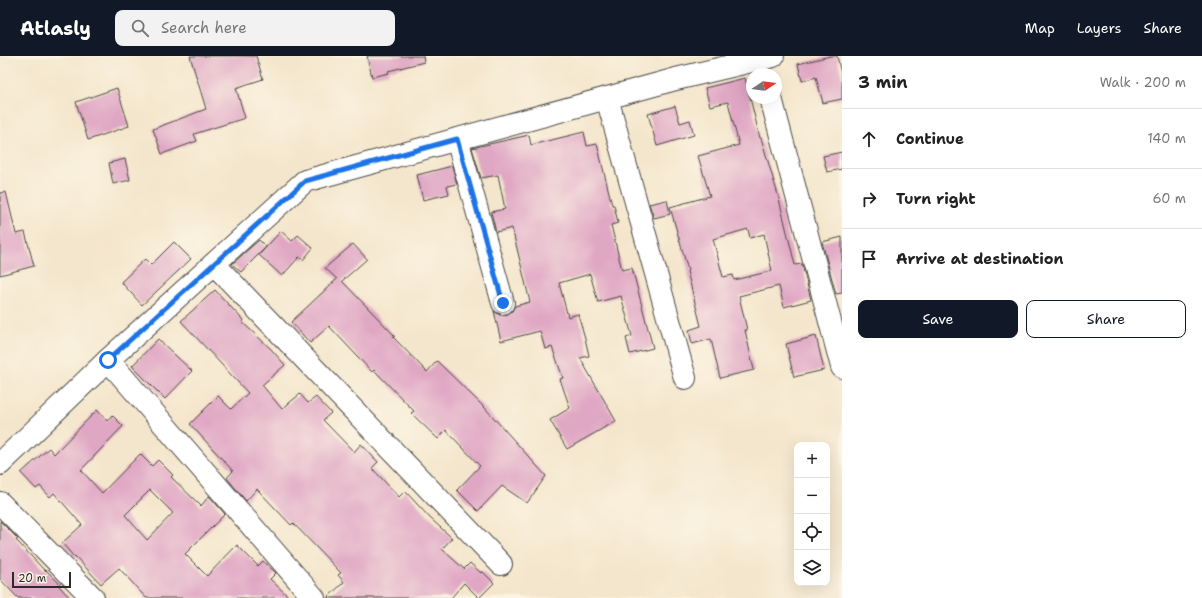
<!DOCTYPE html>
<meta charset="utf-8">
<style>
body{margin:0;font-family:"Shantell Sans",sans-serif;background:#f2f2f2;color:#222}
.controls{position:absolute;right:12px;bottom:12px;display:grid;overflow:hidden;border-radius:8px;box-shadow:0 4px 16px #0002}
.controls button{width:36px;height:36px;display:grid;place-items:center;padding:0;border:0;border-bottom:1px solid #e0e0e0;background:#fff;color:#222;font:20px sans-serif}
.compass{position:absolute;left:746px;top:12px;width:36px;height:36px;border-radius:50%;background:#fff;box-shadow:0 4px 16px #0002;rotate:77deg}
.scale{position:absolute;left:12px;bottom:10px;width:59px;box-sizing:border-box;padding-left:4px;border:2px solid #2b2b2b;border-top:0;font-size:11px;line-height:14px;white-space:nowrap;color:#2b2b2b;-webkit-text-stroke:3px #fcf5e5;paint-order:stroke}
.stop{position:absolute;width:12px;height:12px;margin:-9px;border:3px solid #1a73e8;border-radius:50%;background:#fff}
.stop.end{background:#1a73e8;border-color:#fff;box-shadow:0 1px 4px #0008}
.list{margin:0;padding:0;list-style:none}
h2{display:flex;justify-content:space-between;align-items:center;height:52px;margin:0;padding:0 16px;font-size:17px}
h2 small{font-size:13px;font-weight:400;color:#767676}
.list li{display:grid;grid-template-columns:26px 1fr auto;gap:12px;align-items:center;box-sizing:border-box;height:60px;padding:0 16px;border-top:1px solid #e0e0e0}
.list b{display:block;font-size:15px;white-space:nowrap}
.list em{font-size:13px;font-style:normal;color:#767676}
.actions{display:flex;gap:8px;padding:12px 16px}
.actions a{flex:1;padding:9px 0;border:1px solid #111827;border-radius:8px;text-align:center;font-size:14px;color:#111827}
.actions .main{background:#111827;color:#fff}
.icon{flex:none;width:22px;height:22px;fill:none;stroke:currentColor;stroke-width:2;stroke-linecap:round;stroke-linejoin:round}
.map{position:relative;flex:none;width:842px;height:542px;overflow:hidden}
header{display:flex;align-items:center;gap:24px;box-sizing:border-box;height:56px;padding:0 20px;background:#111827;color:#fff}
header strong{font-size:19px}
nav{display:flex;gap:22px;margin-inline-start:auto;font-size:14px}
.search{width:280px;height:36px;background:#f2f2f2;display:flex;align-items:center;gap:10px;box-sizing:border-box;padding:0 14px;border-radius:8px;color:#767676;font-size:15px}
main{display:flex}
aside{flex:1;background:#fff}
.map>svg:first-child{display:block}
.building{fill:#e0a7c4;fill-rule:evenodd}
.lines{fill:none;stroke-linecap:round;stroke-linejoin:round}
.minor-casing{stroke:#494743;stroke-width:24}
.minor{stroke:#fff;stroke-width:22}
.route{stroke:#1a73e8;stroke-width:5}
</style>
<header>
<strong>Atlasly</strong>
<div class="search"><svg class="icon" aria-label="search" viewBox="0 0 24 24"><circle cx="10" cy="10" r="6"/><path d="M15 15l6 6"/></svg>Search here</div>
<nav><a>Map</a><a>Layers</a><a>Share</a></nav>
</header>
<main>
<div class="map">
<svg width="842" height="542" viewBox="0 0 842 542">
<rect width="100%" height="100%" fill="#fcf5e5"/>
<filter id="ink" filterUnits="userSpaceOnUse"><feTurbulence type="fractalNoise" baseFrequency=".025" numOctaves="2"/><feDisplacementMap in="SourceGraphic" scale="8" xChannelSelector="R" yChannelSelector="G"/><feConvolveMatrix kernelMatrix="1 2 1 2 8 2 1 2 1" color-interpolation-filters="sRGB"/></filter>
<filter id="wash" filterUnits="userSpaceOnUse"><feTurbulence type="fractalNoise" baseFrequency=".012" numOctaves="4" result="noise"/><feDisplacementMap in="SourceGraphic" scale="16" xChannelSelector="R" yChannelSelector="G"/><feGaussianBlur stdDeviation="0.9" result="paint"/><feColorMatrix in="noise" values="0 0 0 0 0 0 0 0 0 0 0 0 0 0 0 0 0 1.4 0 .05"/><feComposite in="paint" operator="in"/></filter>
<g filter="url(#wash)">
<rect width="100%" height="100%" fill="#f4e6cc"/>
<g id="blocks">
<!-- building -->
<g class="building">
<polygon points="190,0 256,0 263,23 236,32 245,62 194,78 197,85 162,98 153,73 206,53"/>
<polygon points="367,0 423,0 424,6 388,15 389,17 372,21"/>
<polygon points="830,0 837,0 842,22 842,43 823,47 816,21 802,25 798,8"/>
<path d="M745,22l15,60h1l17,57 17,70 7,-1 9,36 -27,7 -5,-21 -40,10 8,34h-2l9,40 -34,8 -9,-39 -19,5 -3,-14 12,-4 -14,-55 1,-1 -18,-63 40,-11 -12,-40 41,-11 -11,-43 -18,4 -5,-18zM748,173l2,9 14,-4 8,37 -38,9 -1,-5 -10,2 -10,-38z"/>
<polygon points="117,32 129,70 88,84 76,46"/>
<polygon points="675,50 680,67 690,64 694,79 657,90 648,58"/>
<polygon points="584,76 587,90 597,88 612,149 614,149 618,167 611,169 622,214 632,212 653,292 630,298 626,282 632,280 621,240 598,246 590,218 559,227 568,261 578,258 585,282 589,300 580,302 616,365 567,393 550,364 570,352 560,323 563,322 552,291 545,293 540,275 501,285 494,255 500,259 506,259 512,255 515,250 530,246 512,172 496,176 491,156 505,153 498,119 481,122 472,92 529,79 531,89"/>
<polygon points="842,96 842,113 827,116 823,100"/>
<polygon points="125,103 130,124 113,128 109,107"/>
<polygon points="452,110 457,128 447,130 449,138 423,144 417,119"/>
<polygon points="6,136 16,178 25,176 34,210 0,219 0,137"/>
<polygon points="667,144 670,158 654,162 649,148"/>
<polygon points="281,175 292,185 298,179 313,192 303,204 299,201 282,220 259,199"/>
<polygon points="842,181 842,237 836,238 822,186"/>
<polygon points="259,184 266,191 241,216 232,208"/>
<polygon points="174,186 191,203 142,249 121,226 145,203 151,209"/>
<polygon points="353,188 367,203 342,225 395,280 393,281 427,316 437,305 485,352 546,420 527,447 502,430 478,455 457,434 480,410 446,374 438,383 411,357 414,355 374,314 372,316 329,270 310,287 291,266 337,223 325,212"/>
<polygon points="215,234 243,264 242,266 271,293 285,309 262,329 282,353 300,338 308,347 316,341 331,357 323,364 354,396 361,388 378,406 372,412 399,441 405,435 430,462 452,482 442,493 464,513 470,507 481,517 482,515 494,527 479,542 464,527 451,542 327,542 344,526 338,519 341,517 293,467 291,469 257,433 246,445 227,422 233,415 190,368 218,340 231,353 248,337 181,265"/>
<polygon points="816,280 824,314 794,321 786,288"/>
<polygon points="158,283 192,315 165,343 132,310"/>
<path d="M97,354l10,11 5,-6 11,11 -42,44 21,23 38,-39 12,12 6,-6 15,15 -2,2 30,29 8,-10 16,18 -40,40 22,22 30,-31 21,21 5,-5 13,12 -6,6 20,19h-144l-27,-30 -18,16 -26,-28 -1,1 -12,-14 20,-18 -28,-32 -4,4 -10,-11 -4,3 -15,-16 28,-25 5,6zM150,434l23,23 -26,27 -22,-25z"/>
<polygon points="0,465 18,483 16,484 45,515 46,514 60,528 59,530 70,542 18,542 0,523"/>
</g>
</g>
</g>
<g filter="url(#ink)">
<use href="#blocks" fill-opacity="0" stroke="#494743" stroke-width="1"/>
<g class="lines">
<defs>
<g id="minor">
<polyline points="607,42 685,322"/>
<polyline points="771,42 842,311"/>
<polyline points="457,83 503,247"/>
<polyline points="214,208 501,508"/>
<polyline points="108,304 314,542"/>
<polyline points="0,408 108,304 305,125 676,23 773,0"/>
<polyline points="0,447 93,542"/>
</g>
</defs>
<!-- minor casing -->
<use href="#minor" class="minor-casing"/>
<!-- minor -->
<use href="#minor" class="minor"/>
</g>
</g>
<g class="lines" filter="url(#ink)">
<!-- route -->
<polyline class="route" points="108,304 305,125 457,83 503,247"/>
</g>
</svg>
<div class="controls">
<button>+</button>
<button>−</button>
<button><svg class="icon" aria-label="locate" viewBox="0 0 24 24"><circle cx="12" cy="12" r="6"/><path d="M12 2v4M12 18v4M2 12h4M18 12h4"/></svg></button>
<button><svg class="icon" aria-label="layers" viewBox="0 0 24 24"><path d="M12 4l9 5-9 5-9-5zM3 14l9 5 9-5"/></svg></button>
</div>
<svg class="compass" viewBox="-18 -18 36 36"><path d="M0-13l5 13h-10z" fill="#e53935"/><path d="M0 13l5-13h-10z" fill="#767676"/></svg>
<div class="scale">20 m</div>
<div class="stop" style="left:108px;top:304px"></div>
<div class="stop end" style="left:503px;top:247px"></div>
</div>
<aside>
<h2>3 min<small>Walk · 200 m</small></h2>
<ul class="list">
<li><svg class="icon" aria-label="ahead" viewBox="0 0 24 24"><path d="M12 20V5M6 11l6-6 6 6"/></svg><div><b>Continue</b></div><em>140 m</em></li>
<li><svg class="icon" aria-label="right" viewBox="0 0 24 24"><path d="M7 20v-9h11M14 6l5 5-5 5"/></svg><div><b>Turn right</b></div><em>60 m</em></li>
<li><svg class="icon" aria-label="arrive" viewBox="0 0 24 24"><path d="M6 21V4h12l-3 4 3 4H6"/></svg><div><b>Arrive at destination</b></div></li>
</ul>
<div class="actions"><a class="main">Save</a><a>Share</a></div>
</aside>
</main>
